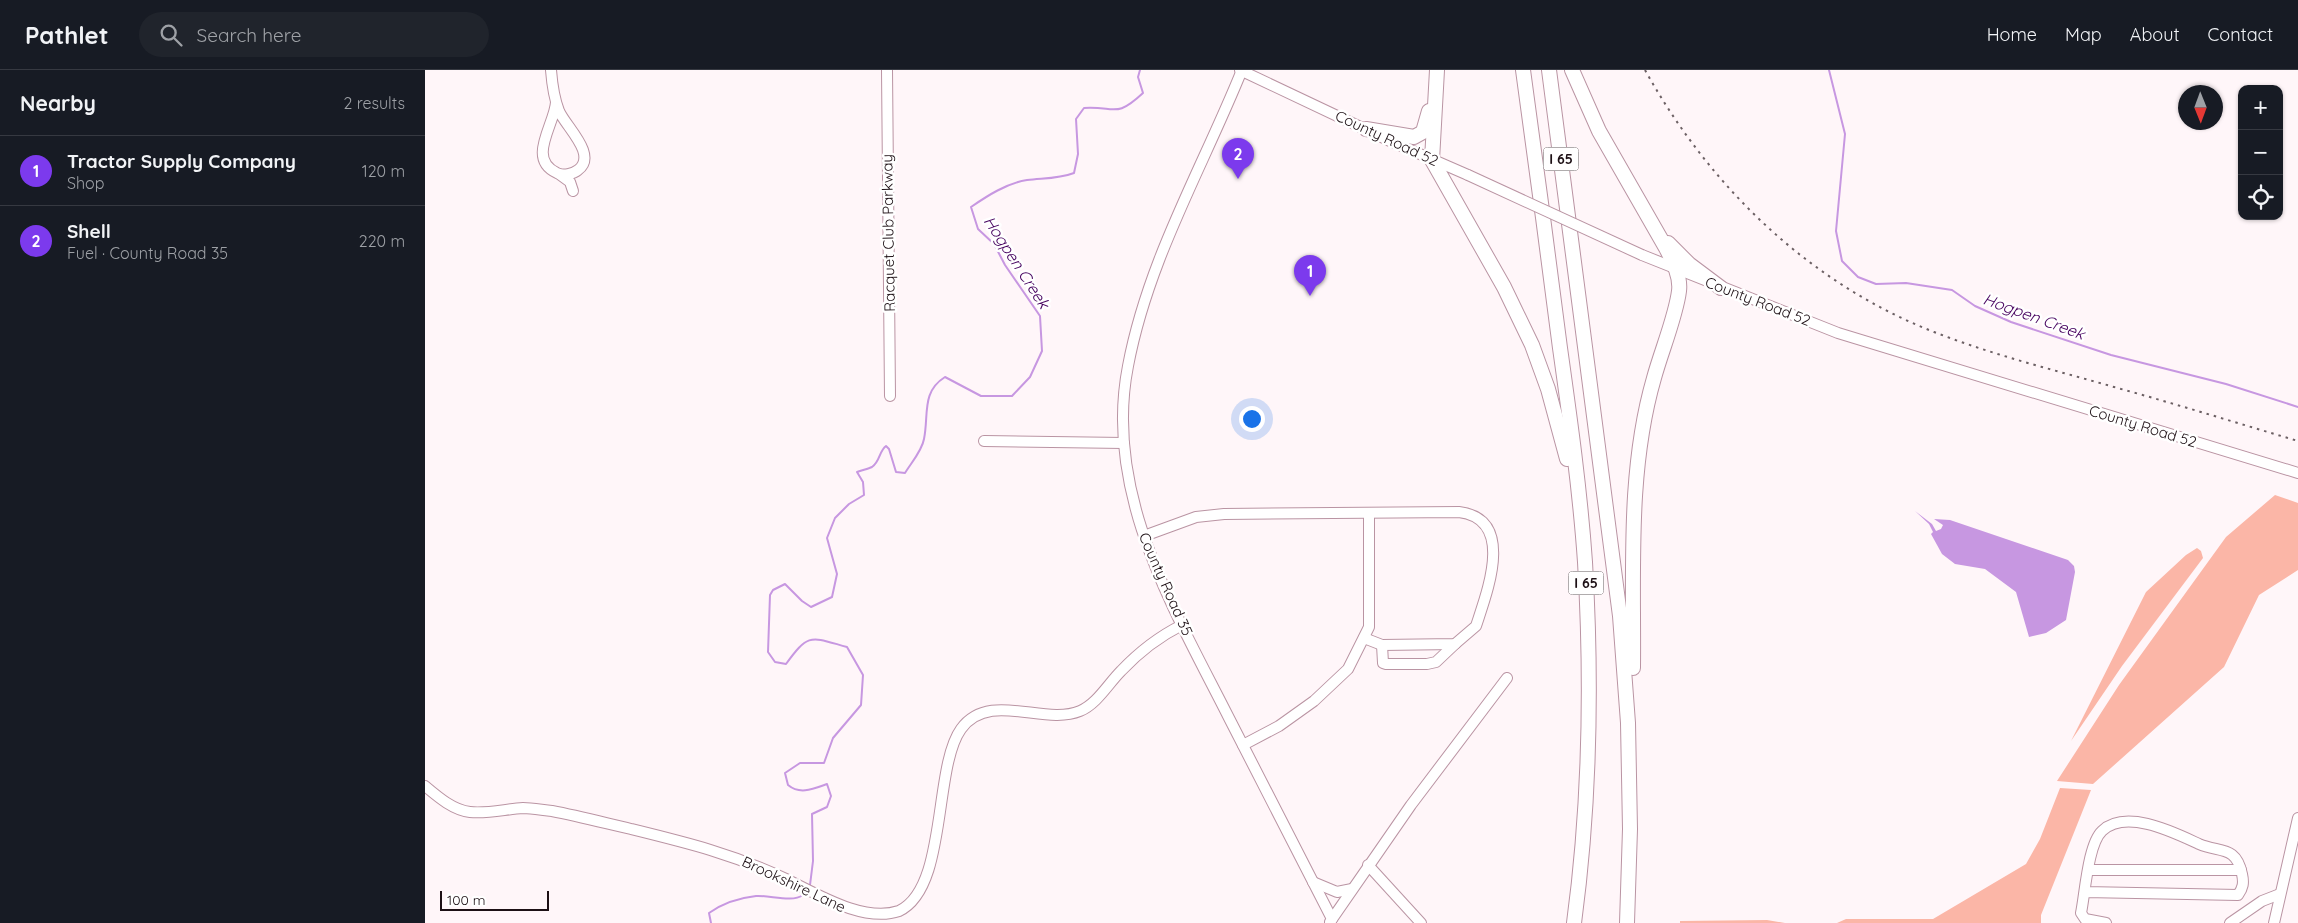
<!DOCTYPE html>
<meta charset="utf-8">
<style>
body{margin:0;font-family:Quicksand,sans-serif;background:#20242c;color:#f1f3f6}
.controls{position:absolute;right:15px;top:15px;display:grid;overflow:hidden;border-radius:10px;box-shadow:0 1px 4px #0004}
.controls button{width:45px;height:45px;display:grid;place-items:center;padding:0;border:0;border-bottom:1px solid #363941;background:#171b24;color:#f1f3f6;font:25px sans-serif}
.compass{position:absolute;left:1753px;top:15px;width:45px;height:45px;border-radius:50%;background:#171b24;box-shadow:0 1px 4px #0004;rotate:179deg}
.scale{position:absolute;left:15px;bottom:12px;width:109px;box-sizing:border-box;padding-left:5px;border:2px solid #1d1015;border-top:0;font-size:14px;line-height:18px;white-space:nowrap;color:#1d1015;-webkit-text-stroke:4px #fff;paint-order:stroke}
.you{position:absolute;left:826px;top:348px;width:18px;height:18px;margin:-12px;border:4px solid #fff;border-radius:50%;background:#1a73e8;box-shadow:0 0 0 8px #1a73e833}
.badge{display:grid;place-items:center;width:32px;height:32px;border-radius:50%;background:#7c3aed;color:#fff;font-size:16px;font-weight:700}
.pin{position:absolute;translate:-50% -41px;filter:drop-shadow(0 1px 2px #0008)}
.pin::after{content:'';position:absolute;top:26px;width:18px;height:15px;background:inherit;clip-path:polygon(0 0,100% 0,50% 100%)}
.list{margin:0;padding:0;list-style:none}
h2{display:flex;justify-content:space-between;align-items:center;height:65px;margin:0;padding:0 20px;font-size:21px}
h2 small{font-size:16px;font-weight:400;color:#9ea1a6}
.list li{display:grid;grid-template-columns:32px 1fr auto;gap:15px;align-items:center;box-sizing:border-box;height:70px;padding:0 20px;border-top:1px solid #363941}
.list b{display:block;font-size:19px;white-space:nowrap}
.list p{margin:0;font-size:16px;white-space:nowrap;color:#9ea1a6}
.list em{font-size:16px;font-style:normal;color:#9ea1a6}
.icon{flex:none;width:28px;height:28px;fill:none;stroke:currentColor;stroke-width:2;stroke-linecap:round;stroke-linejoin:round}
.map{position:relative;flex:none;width:1873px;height:853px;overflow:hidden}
header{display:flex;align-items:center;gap:30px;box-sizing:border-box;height:70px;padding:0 25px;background:#171b24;border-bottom:1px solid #363941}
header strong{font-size:24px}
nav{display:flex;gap:28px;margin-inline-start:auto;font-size:18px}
.search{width:350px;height:45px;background:#20242c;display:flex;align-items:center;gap:12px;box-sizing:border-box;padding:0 18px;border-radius:28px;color:#9ea1a6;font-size:19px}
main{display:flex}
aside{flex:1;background:#171b24}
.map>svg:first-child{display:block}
.green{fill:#fbb6a7}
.water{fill:#c797e1}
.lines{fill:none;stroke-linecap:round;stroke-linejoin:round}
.stream{stroke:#c797e1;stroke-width:2}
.minor-casing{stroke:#ba94a3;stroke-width:12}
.highway-casing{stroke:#ba94a3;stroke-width:16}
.minor{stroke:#fff;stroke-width:10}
.highway{stroke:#fff;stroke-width:14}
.rail{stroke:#6c6064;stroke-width:2;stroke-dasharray:2.5 5;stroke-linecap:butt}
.minor-bridge-casing{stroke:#ba94a3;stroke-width:12;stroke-linecap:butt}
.minor-bridge{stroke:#fff;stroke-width:10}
.labels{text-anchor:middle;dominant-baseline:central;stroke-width:5;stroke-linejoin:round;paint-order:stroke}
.shield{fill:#fff;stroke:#61585b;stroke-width:1}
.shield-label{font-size:14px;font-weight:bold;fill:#1d1015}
.street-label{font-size:15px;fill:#1d1015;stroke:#fff}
.water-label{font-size:16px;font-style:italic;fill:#45005e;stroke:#fff}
</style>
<header>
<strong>Pathlet</strong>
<div class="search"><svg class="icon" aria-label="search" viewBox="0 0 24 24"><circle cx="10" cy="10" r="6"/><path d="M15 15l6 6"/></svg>Search here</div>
<nav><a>Home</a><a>Map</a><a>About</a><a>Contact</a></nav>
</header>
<main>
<aside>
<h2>Nearby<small>2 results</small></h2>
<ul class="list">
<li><span class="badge">1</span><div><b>Tractor Supply Company</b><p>Shop</p></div><em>120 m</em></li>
<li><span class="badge">2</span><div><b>Shell</b><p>Fuel · County Road 35</p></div><em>220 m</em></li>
</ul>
</aside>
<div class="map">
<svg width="1873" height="853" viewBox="0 0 1873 853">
<rect width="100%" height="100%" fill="#fff6f9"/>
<!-- green -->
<g class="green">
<polygon points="1850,425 1873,433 1873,500 1834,525 1799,597 1668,714 1632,711 1694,615 1801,467"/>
<polygon points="1772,478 1776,481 1778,488 1697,596 1646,671 1721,522 1761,485"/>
<polygon points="1635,718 1666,720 1616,845 1616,853 1412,853 1421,849 1508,849 1601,794 1615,769"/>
<polygon points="1342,850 1360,853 1255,853 1255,851"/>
</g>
<!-- water -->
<polygon class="water" points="1490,441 1507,454 1511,461 1516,459 1518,455 1509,449 1525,450 1643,490 1649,496 1650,502 1641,550 1621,563 1604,567 1591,522 1560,499 1530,494 1517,484 1506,464 1508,462 1504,454"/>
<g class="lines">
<!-- stream -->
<g class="stream">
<polyline points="1404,0 1420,64 1411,161 1417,191 1433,207 1451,214 1481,213 1527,220 1550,236 1586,252 1686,285 1801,314 1873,337"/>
<path d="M385,815l3,-24 -1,-47 15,-7 4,-11 -4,-12c-14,5 -27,11 -39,1l-3,-12 15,-10h24l9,-25 28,-33 2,-30 -16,-28c-36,-10 -38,-15 -61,17l-11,-2 -7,-10 2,-57 3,-5 12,-6 17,17 9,6 21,-10 5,-23 -10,-36 8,-20 14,-14 15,-9 -1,-13 -6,-10c5,-2 11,-3 15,-5 8,-5 7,-16 14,-21l3,3 7,23 9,1c6,-10 17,-22 19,-34 5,-24 -3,-47 21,-62l36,19h31l18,-19 12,-26 -2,-35 -35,-51 -11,-21 -16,-15 -7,-22c16,-11 36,-24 56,-27 17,-2 31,-1 47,-7l4,-19 -2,-35 8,-11c32,-2 31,11 59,-15l-5,-16 2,-7"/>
<path d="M286,853l-2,-10c14,-10 29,-15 47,-17 14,-1 36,7 47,-1"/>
</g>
<defs>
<g id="minor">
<path d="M126,0c1,13 3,28 8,41 7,16 39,44 19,59 -5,4 -15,6 -21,3 -31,-14 -2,-49 -1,-71"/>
<polyline points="462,0 465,326"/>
<polyline points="815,0 965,71 1043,105"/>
<path d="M817,0c-40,99 -94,190 -114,296 -25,127 46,243 101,352 34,67 68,134 103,201"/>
<polyline points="134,104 145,112 148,121"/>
<polyline points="1217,185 1413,263 1873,403"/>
<polyline points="559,371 699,373"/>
<path d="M719,466l52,-19 28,-3 235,-2c57,7 28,80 17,114l-21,18 -73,1 -18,-7"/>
<polyline points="957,575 958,593 961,594 1002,594 1011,592 1030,574"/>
<polyline points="818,675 854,656 889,631 923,599 944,557 944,443"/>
<path d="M0,716c13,11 28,24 45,26 17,2 36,-3 53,-4 9,0 19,2 29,3 26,5 53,12 79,18 57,14 102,25 155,50 31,15 78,44 113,32 49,-23 34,-143 62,-182 28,-39 83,-3 119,-18 17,-7 28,-27 41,-40 17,-18 39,-35 61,-46"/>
<polyline points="943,795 996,853"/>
<polyline points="1664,800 1816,800"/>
<polyline points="888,812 912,822 927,819"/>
<path d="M1660,822l153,3c5,-7 6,-12 4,-21 -6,-29 -22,-21 -43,-30 -24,-11 -73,-36 -97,-13 -14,13 -17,63 -21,82l4,6 21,4"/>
<polyline points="905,852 986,735 1082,608"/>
<polyline points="1805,853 1837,831 1855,824"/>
<polyline points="1849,853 1873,748"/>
</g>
<g id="highway">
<polyline points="1012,0 1007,90 1079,217 1107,275 1123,319 1142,389"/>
<path d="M1098,0c13,93 25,185 37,278 10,71 20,142 25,214 7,120 5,242 -11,361"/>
<polyline points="1124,0 1195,546 1203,653 1205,759 1202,853"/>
<path d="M1147,0l27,61 67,117c6,12 15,28 13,43 -3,25 -18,61 -25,87 -27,93 -20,194 -21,290"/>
<polyline points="941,59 989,67 998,62 1004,41"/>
<polyline points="1243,173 1264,194 1296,218"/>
</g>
</defs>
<!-- minor casing -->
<use href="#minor" class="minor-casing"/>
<!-- highway casing -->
<use href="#highway" class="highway-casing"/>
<!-- minor -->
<use href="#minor" class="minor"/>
<!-- highway -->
<use href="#highway" class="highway"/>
<!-- rail -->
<path class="rail" d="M1220,0c65,117 164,213 289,262 59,23 120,38 180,55 62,17 123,36 184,54"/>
<defs>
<polyline id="minor-bridge" points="1043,105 1217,185"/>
</defs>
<!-- minor-bridge casing -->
<use href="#minor-bridge" class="minor-bridge-casing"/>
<!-- minor-bridge -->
<use href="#minor-bridge" class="minor-bridge"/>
</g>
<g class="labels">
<!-- shield labels -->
<g class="shield">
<rect x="1118.5" y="77.5" width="35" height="23" rx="4"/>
<rect x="1143.5" y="501.5" width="35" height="23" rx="4"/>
</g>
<g class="shield-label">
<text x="1136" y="89">I 65</text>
<text x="1161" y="513">I 65</text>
</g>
<!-- street labels -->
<g class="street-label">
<text transform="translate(962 68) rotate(25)">County Road 52</text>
<text transform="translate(463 163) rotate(-91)">Racquet Club Parkway</text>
<text transform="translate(1333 231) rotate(21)">County Road 52</text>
<text transform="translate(1718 356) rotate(17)">County Road 52</text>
<text transform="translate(741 514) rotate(66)">County Road 35</text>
<text transform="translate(369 814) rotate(25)">Brookshire Lane</text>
</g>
<!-- water labels -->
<g class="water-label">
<text transform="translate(592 192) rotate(57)">Hogpen Creek</text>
<text transform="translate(1609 246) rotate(20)">Hogpen Creek</text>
</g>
</g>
</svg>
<div class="controls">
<button>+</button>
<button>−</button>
<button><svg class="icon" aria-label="locate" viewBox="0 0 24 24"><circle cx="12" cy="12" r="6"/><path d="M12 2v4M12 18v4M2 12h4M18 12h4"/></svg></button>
</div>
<svg class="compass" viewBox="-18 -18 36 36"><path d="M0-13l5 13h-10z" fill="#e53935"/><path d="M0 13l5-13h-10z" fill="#9ea1a6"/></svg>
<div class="scale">100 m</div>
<div class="you"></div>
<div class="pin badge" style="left:885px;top:226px">1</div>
<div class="pin badge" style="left:813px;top:109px">2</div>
</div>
</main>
